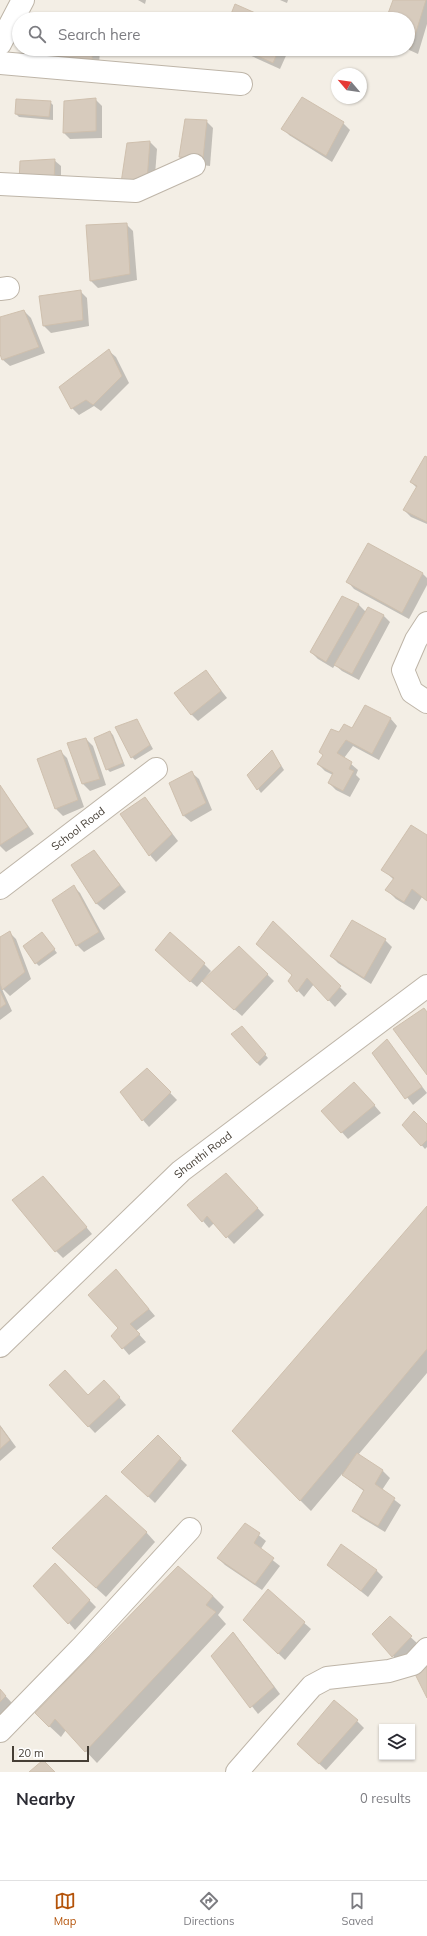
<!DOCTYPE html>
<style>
body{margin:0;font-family:Mulish,sans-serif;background:#f7f7f7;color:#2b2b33}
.controls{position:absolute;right:12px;bottom:12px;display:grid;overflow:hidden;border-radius:0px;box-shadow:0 1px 3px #0004}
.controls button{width:36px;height:36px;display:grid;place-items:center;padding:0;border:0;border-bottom:1px solid #e1e1e2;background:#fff;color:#2b2b33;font:20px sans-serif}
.compass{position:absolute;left:331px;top:68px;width:36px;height:36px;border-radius:50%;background:#fff;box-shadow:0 1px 3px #0004;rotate:299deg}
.scale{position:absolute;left:12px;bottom:10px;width:77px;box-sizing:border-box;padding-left:4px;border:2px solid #453e35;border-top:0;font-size:11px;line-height:14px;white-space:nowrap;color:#453e35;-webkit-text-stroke:3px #fff;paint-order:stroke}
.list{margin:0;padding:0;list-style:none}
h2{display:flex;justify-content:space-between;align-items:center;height:52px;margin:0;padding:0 16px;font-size:17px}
h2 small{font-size:13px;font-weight:400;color:#7c7c81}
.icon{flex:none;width:22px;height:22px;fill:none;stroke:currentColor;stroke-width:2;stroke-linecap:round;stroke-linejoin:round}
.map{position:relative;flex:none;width:427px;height:1772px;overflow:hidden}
.search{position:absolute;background:#fff;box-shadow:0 1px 3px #0004;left:12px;right:12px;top:12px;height:44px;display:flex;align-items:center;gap:10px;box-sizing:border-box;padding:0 14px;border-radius:22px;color:#7c7c81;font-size:15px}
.sheet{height:108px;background:#fff}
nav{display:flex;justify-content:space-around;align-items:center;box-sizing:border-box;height:56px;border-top:1px solid #e1e1e2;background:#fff;font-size:11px;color:#7c7c81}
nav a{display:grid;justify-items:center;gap:2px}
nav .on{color:#b45309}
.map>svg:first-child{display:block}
.shadow{fill:#0003}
.building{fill:#d7cbbd;stroke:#cfc0ae}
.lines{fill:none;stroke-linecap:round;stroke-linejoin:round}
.minor-casing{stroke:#beb5a8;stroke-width:24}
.minor{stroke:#fff;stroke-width:22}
.labels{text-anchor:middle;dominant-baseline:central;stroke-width:3;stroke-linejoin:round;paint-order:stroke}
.street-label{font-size:11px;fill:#453e35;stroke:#fff}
</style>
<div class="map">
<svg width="427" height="1772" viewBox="0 0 427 1772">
<rect width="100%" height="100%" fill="#f3eee5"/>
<!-- shadow -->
<g class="shadow">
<polygon points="138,0 146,0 145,4"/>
<polygon points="280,0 288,0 287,3"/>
<polygon points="394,0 427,0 427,24 418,54 407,49 408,19 387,19"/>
<polygon points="61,49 100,49 99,65 67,64 60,57"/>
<polygon points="140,49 152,49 148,56"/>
<polygon points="236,49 289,49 280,69"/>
<polygon points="96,100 102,106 102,138 70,139 64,133"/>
<polygon points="50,102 53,105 53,120 19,117 16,114"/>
<polygon points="206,121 213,128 210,166 187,163 180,157"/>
<polygon points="343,123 350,130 332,162 289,135 283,128"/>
<polygon points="150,142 157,149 154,188 128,144"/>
<polygon points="54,160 61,166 61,188 20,162"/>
<polygon points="126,224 133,231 137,280 98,288 91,281 87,226"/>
<polygon points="80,291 87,298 89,326 51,333 44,326 41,297"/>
<polygon points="24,311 31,318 45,353 10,366 3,360 0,350 0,318"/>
<polygon points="109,351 116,357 129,383 101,411 94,406 79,415 72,408"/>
<polygon points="427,458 427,524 411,517 404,510 417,488 411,482"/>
<polygon points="369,545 423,574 427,578 427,585 409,619 354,589 348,582"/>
<polygon points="342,597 359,605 366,612 383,615 390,622 359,680 342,671 335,665 333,668 318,659 311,652"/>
<polygon points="206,671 227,698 198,721 191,714"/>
<polygon points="365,707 391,719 397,726 379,760 353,746 344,758 358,770 356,775 360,779 350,797 336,790 329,783 333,775 325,771 318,764 323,755 320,752 340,734 353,730"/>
<polygon points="137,721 153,749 135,760 132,757"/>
<polygon points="110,732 113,735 125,766 110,772 107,769"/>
<polygon points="86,739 93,746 106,785 90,791 83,784 69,744"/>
<polygon points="60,751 67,758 84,807 63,816 56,809 38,759"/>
<polygon points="272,751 284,770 261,793 248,775"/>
<polygon points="192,773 199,779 212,810 191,822 184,816 170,784"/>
<polygon points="0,786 34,834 6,852 0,846"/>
<polygon points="145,798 178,841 156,862 150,855"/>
<polygon points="427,836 427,901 422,897 414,910 396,899 387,890 394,880 383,869"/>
<polygon points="94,851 126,892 104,910 97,904 72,865"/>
<polygon points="74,887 80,893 105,939 84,952 77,945 54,900"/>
<polygon points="273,923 347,994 335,1007 314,984 304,997 289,981 293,975"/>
<polygon points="10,933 16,939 31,979 10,996 1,987 12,1011 0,1020 0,938"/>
<polygon points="45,937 57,953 39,966 36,963"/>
<polygon points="385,940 392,947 371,984 338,963 331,956"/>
<polygon points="239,947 274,981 242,1016 210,988"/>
<polygon points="163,957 204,964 211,971 197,987"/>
<polygon points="245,1031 268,1058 260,1066 257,1063"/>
<polygon points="387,1041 427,1093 413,1105 373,1053"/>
<polygon points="147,1069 177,1100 149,1127 143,1120"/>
<polygon points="361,1090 381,1113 348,1139 323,1111"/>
<polygon points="404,1125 427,1126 427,1147 425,1149"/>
<polygon points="233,1181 264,1215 234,1244 214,1223 209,1228 203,1221"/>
<polygon points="50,1184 92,1234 63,1258 56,1251"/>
<polygon points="427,1207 427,1373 358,1455 383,1471 390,1478 382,1490 401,1505 385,1532 360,1517 354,1510 365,1492 342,1474 311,1511 300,1500"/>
<polygon points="116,1270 155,1316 136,1331 146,1342 129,1355 113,1336 119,1328"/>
<polygon points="50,1385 88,1396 111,1388 126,1405 95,1433"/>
<polygon points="0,1425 16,1447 0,1461"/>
<polygon points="158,1437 187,1465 155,1503 129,1478"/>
<polygon points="245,1524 266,1541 260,1550 280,1566 262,1590 225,1565 218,1558"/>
<polygon points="146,1532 155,1542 106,1597 62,1557"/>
<polygon points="55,1565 96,1607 75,1630 69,1623"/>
<polygon points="328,1565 376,1570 383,1577 368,1597"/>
<polygon points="268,1591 311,1629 285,1660 244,1620"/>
<polygon points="213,1596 224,1607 218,1615 226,1624 97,1763 66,1730 61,1737 47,1724"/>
<polygon points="390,1618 418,1644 399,1662 393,1656"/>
<polygon points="234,1633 280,1694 258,1714 213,1656"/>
<polygon points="0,1690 12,1703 0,1715"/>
<polygon points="357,1721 364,1728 326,1770 305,1751"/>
</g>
<!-- building -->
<g class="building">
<polygon points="393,0 426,0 411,48 408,46 408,19 386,19"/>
<polygon points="235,4 269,19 229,19"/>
<polygon points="60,49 93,49 92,59 59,57"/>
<polygon points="140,49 147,49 144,53"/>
<polygon points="243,49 279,49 273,63"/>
<polygon points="302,97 344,122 326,156 281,129"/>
<polygon points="96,98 96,131 63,133 64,101"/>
<polygon points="16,99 51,101 49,117 15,114"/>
<polygon points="185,119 207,120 203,159 179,157"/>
<polygon points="150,141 147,181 121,183 127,143"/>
<polygon points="55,159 54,181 19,182 20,161"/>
<polygon points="127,223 130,274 90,281 86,225"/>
<polygon points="81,290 83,320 43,326 39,296"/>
<polygon points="24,310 39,347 2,360 0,354 0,317"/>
<polygon points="109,349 122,376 93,405 86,400 71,409 59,387"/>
<polygon points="425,456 427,457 427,522 403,510 417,486 410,482"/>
<polygon points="368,543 423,573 402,613 346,582"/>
<polygon points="342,596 359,604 326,662 310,652"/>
<polygon points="368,607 384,615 352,674 334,665"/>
<polygon points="206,670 221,691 191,715 174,693"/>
<polygon points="365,705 391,718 372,754 346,740 337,753 352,762 349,769 354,771 343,791 328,783 333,773 317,764 323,755 319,752 331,729 339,732 344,724 352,728"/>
<polygon points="137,719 150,745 131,758 115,727"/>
<polygon points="110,731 123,763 106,770 94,738"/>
<polygon points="86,738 100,779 82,784 67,743"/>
<polygon points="61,750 78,800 55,809 37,759"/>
<polygon points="272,750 281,766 257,790 247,775"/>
<polygon points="192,771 206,803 183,816 169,783"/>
<polygon points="0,785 28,827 0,845"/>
<polygon points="145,797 172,834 149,856 120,814"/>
<polygon points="411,825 427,835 427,901 412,889 404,902 385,890 394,878 381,870"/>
<polygon points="94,850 120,885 96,904 71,865"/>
<polygon points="74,885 99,932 76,946 52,900"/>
<polygon points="352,920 386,939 364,978 330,956"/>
<polygon points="273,921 341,986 328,1001 307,978 297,992 288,981 292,975 256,944"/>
<polygon points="10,931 25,972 2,990 0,983 0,937"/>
<polygon points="42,932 55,949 35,964 23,946"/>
<polygon points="170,932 205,963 190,982 155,950"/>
<polygon points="239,946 268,974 234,1010 202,981"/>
<polygon points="0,991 6,1004 0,1008"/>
<polygon points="424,1008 427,1012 427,1075 393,1029"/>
<polygon points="242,1026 266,1054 257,1063 231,1034"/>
<polygon points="387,1039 422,1087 405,1099 372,1053"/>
<polygon points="147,1068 171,1092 142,1121 120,1092"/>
<polygon points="354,1082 375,1105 341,1133 321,1111"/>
<polygon points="414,1111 427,1124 427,1140 421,1146 402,1125"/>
<polygon points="226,1173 258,1208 226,1238 207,1216 202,1222 187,1205"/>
<polygon points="43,1176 87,1227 55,1252 12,1200"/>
<polygon points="427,1206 427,1349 300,1501 232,1431"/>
<polygon points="116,1269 149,1309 130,1324 140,1334 122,1349 111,1336 118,1328 88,1295"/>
<polygon points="65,1370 88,1395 104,1380 120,1397 88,1427 49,1385"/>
<polygon points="0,1426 10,1440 0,1449"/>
<polygon points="158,1435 181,1458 148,1497 121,1472"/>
<polygon points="357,1453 383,1470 375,1484 395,1498 378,1526 352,1511 364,1490 342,1475"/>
<polygon points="106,1495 147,1532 96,1588 52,1548"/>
<polygon points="245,1523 260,1533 254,1543 274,1558 255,1584 217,1558"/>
<polygon points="341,1544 377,1570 361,1591 327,1565"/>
<polygon points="55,1563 90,1600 68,1624 33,1586"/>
<polygon points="178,1566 213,1596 206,1605 216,1612 85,1752 55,1719 49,1727 35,1713"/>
<polygon points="268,1589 305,1622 278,1654 243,1620"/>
<polygon points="390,1616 412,1636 392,1657 372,1634"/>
<polygon points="233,1632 274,1687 250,1708 211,1656"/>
<polygon points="427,1662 427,1698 414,1672"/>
<polygon points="0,1689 6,1696 0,1702"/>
<polygon points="334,1700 358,1720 319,1764 297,1744"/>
<polygon points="43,1760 55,1772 29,1772"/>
</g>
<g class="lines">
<defs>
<g id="minor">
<polyline points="0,44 23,0"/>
<polyline points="0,63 241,84"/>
<polyline points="0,184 136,191 194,165"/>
<polyline points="0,289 8,288"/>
<polyline points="427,623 416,640 403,670 412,692 427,702"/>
<path id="s1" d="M0,888l156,-119"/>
<path id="s2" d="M0,1346l181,-175 246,-185"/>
<polyline points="0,1731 81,1648 190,1529"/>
<polyline points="237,1772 312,1686 327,1678 389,1671 413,1664 427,1649"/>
</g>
</defs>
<!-- minor casing -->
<use href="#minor" class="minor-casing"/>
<!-- minor -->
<use href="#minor" class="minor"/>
</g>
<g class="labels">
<!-- street labels -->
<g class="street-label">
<text stroke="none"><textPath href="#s1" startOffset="98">School Road</textPath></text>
<text stroke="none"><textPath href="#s2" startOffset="279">Shanthi Road</textPath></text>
</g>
</g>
</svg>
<div class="controls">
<button><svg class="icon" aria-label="layers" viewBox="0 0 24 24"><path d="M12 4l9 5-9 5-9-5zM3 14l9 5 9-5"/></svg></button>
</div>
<svg class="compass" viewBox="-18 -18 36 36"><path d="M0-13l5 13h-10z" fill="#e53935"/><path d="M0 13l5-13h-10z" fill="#7c7c81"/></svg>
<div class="scale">20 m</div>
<div class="search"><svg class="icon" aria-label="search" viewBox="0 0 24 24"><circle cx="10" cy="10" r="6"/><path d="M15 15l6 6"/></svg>Search here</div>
</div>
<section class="sheet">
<h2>Nearby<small>0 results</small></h2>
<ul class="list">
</ul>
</section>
<nav>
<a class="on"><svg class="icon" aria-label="map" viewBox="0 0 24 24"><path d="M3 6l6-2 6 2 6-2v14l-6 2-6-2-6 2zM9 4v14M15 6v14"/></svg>Map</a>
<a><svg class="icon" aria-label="directions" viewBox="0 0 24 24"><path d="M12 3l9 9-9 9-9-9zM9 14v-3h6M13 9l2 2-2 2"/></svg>Directions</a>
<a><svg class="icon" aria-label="saved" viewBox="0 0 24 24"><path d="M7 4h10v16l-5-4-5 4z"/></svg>Saved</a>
</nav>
